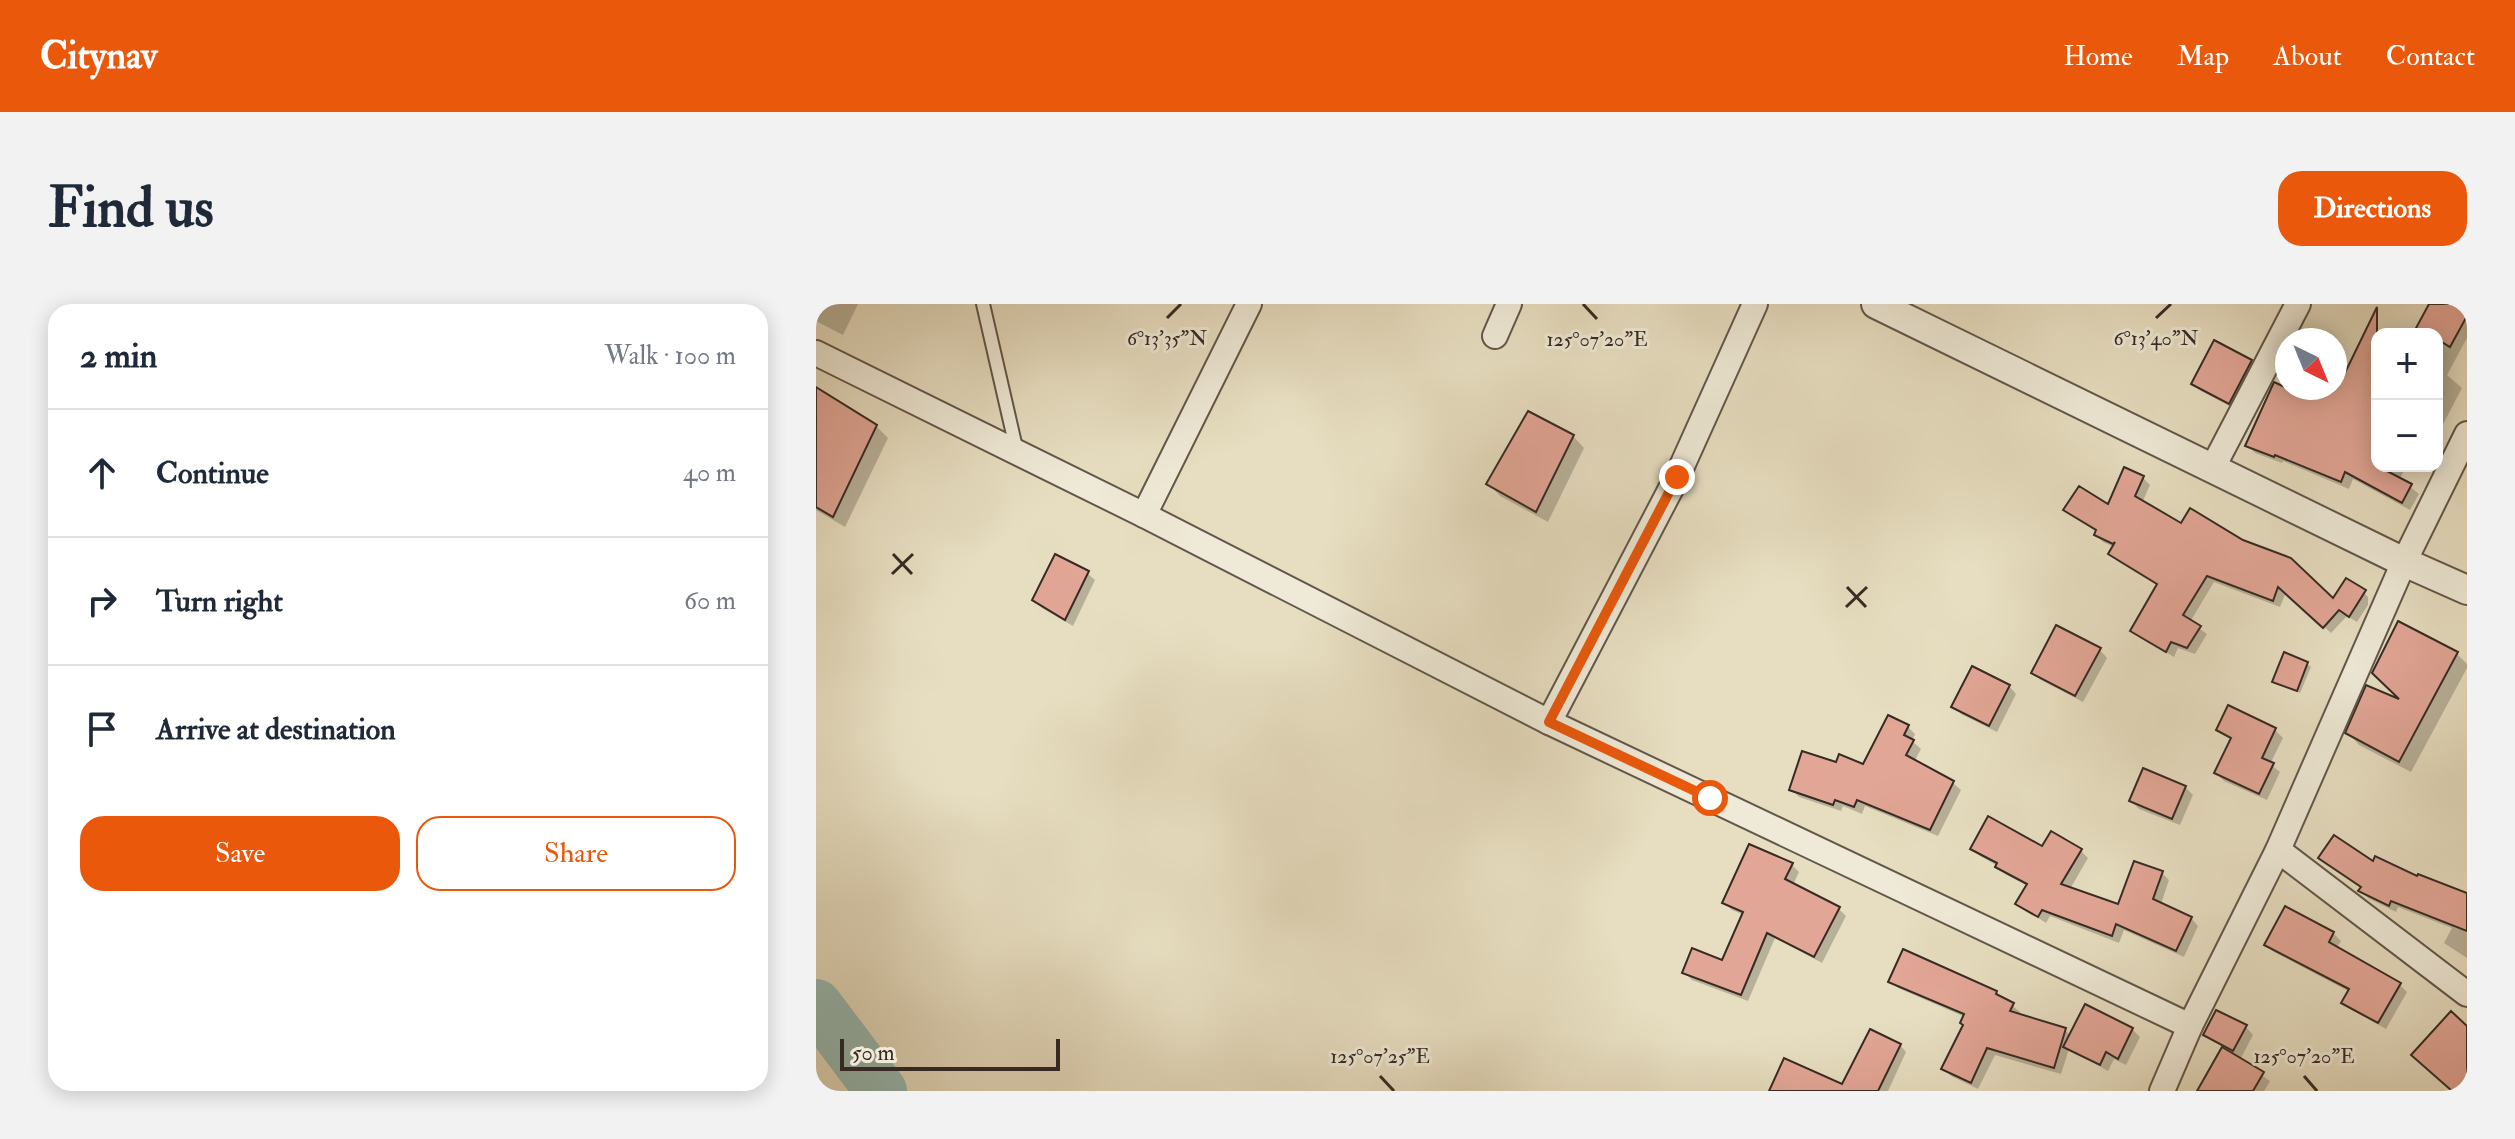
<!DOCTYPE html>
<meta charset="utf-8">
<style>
body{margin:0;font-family:"IM FELL Double Pica",serif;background:#f2f2f3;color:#1f2937}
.controls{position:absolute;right:24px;top:24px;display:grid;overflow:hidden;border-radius:16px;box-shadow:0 4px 20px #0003}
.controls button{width:72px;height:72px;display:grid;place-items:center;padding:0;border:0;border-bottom:2px solid #e0e1e3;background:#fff;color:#1f2937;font:40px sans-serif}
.compass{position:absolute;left:1459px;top:24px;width:72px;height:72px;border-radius:50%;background:#fff;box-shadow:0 4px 20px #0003;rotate:137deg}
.scale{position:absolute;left:24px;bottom:20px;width:220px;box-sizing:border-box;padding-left:8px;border:4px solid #362a23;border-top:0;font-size:22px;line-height:28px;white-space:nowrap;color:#362a23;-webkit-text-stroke:6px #efead7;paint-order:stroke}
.stop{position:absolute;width:24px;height:24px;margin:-18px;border:6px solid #ea580c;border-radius:50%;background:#fff}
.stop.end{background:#ea580c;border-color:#fff;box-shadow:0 2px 8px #0008}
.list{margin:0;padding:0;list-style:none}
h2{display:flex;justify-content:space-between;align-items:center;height:104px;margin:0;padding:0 32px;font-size:34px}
h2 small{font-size:26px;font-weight:400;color:#747a83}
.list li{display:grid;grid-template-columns:52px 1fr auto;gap:24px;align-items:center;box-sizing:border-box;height:128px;padding:0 32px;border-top:2px solid #e0e1e3}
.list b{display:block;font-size:30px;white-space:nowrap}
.list em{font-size:26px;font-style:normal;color:#747a83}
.actions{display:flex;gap:16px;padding:24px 32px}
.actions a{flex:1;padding:18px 0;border:2px solid #ea580c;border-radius:24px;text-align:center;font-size:28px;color:#ea580c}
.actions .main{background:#ea580c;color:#fff}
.icon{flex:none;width:44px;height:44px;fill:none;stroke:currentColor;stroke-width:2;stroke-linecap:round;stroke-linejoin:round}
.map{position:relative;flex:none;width:1651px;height:787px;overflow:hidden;border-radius:24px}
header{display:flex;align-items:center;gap:48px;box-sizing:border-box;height:112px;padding:0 40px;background:#ea580c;color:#fff}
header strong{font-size:38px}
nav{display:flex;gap:44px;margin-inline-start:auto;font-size:28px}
.intro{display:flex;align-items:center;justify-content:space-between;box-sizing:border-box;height:192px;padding:0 48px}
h1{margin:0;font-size:56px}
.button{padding:20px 36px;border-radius:24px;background:#ea580c;color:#fff;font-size:28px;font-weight:700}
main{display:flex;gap:48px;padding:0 48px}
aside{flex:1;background:#fff;border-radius:24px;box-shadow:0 4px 20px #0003}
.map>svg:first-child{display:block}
.shadow{fill:#0003}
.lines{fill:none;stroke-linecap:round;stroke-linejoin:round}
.river{stroke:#97bcb5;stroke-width:52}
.building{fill:#e2a696;stroke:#362a23;stroke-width:2}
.service-casing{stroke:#62574a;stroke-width:16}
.minor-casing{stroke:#62574a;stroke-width:28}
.tertiary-casing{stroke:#62574a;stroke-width:32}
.service{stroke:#efead7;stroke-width:12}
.minor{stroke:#efead7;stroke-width:24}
.tertiary{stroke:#efead7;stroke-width:28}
.route{stroke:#ea580c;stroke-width:10}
.ticks{fill:none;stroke:#362a23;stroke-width:3}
.ticks-label{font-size:20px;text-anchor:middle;fill:#362a23;stroke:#efead7;stroke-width:6;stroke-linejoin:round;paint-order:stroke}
</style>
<header>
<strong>Citynav</strong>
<nav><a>Home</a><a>Map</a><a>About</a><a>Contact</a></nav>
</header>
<div class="intro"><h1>Find us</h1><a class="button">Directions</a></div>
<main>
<aside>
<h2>2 min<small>Walk · 100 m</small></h2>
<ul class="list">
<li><svg class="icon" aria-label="ahead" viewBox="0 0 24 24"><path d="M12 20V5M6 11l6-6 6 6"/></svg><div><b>Continue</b></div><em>40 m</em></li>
<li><svg class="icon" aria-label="right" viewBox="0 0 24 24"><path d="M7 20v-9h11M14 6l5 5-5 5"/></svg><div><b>Turn right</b></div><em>60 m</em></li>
<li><svg class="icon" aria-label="arrive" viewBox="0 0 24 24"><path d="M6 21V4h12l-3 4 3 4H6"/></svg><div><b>Arrive at destination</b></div></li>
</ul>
<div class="actions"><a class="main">Save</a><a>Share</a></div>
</aside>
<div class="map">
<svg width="1651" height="787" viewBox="0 0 1651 787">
<rect width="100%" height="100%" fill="#e7dec1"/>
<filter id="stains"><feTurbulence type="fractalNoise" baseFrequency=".0025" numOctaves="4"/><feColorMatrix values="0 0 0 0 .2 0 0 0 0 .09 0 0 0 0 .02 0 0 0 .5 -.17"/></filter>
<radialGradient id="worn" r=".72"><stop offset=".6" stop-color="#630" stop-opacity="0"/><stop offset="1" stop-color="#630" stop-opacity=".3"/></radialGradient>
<!-- shadow -->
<g class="shadow">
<polygon points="0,0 42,0 27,31 0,17"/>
<polygon points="1615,0 1651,0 1651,34 1631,71 1646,84 1624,126 1621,125 1621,30 1599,30"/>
<polygon points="1561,43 1561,162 1590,162 1584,175 1603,190 1594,206 1537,175 1533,185 1467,157 1466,159 1439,149 1431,141 1488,92 1491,84 1519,84 1519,77 1526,80"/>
<polygon points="1435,58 1442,65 1421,106 1385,87 1377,80"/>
<polygon points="0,86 60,122 72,134 29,223 0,206"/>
<polygon points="757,132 768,144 732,218 684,192 673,180"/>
<polygon points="1309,166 1327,174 1334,181 1326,199 1365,221 1518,297 1544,285 1552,293 1552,301 1541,318 1531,312 1515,329 1470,288 1464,303 1398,278 1374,318 1391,330 1379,350 1362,344 1358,353 1324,333 1316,326 1342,282 1301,257 1294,250 1298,243 1287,238 1280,231 1281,228 1250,206 1292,203"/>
<polygon points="271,269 279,276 257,322 226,304 219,296"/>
<polygon points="1284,346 1291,354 1267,398 1225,376 1218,368"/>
<polygon points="1641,350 1651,360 1651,364 1595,468 1543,441 1532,429 1590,399"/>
<polygon points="1491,360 1495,363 1484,389 1458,377"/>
<polygon points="1193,382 1200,390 1181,428 1145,410 1138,402"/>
<polygon points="1413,403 1459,426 1467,434 1454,460 1464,468 1451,496 1408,477 1400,469 1416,436 1403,426"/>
<polygon points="1092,423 1099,430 1096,437 1105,445 1098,458 1137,479 1145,486 1122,532 1049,502 1046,510 1027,502 1025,507 983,493 975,485 1021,460 1048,462"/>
<polygon points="1369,483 1377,491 1364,521 1323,505 1315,497"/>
<polygon points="1157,544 1265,547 1272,554 1254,585 1304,603 1346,569 1353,576 1345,600 1375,614 1382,622 1368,653 1308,626 1303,639 1234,612 1230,619 1202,600 1212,582 1189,570 1182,562 1164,552"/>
<polygon points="1505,554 1558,560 1651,599 1651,654 1628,639 1636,624 1582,603 1580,608 1552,594 1545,587 1546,584"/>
<polygon points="975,560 983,568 977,581 1023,605 1030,612 1006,659 959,634 932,697 876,676 869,669 907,658 928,611 916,606 909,599"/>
<polygon points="1517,629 1525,637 1520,645 1583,680 1591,688 1570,725 1536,706 1528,698 1534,688 1458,648 1451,641"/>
<polygon points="1075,677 1180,688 1204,708 1202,712 1249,726 1255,732 1316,725 1324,733 1310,761 1298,755 1292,767 1253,745 1245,770 1179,751 1162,785 1135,772 1128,765 1149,722 1149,713 1082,684"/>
<polygon points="1430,723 1437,731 1424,756 1454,777 1448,787 1383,787 1408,744 1389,731"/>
<polygon points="1084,741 1090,748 1072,787 955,787 1027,782"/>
</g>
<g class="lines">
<!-- river -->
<polyline class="river" points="0,701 65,787"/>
</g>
<!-- building -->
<g class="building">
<polygon points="1613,0 1651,0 1651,12 1634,43 1621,35 1621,30 1611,30 1600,24"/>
<polygon points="1561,3 1561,162 1596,180 1586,199 1529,168 1525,178 1459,151 1458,153 1429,142 1458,78 1471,84 1519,84 1519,75 1525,77"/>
<polygon points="1398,36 1436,56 1413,100 1375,80"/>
<polygon points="0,83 61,121 17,213 0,203"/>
<polygon points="712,107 758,131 720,208 670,180"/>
<polygon points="1308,163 1328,172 1319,192 1365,219 1374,204 1427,236 1475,254 1517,294 1530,274 1550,286 1533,313 1523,306 1507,324 1462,283 1457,297 1391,272 1367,311 1385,322 1371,344 1355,338 1350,348 1314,327 1341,280 1292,250 1299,238 1297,240 1278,231 1280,226 1247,206 1263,182 1292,200"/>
<polygon points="239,250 273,267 249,316 216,296"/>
<polygon points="1582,317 1642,348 1583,458 1529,429 1550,381 1583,395 1556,369"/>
<polygon points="1240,321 1285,344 1259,392 1215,369"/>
<polygon points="1468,348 1492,358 1481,387 1456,378"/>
<polygon points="1156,362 1194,381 1173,422 1135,403"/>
<polygon points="1412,401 1460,424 1446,454 1458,459 1443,490 1398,469 1415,434 1400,426"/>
<polygon points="1072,411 1093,421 1088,431 1098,436 1090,451 1138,477 1114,526 1041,496 1038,503 1019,496 1017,501 973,486 986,447 1020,458 1023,450 1047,460"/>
<polygon points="1327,464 1370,482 1356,515 1313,497"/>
<polygon points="1172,512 1226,542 1235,527 1266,545 1245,580 1302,600 1318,557 1347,567 1337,595 1376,613 1360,647 1300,620 1296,632 1226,606 1222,613 1199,600 1211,580 1179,563 1181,559 1154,545"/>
<polygon points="1518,531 1557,557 1559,552 1601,572 1602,570 1651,589 1651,627 1575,597 1573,602 1542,587 1545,583 1502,554"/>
<polygon points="933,540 977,559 969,575 1024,603 998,653 951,629 925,691 866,669 876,644 906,656 927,608 906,599"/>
<polygon points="1469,602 1518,628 1513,638 1585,679 1562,719 1525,699 1533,685 1448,641"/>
<polygon points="1087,645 1181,687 1180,690 1198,699 1194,707 1250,724 1238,764 1171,744 1155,779 1125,765 1147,721 1144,719 1148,710 1072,678"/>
<polygon points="1269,700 1317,724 1302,755 1290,748 1284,761 1247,743"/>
<polygon points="1400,706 1431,721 1417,747 1387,731"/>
<polygon points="1635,707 1651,722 1651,787 1636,787 1595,751"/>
<polygon points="1054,725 1085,740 1062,787 953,787 968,754 1026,780"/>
<polygon points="1406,743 1448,768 1437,787 1381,787"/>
</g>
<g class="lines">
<defs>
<polyline id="service" points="167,0 201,148"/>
<g id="minor">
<polyline points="679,32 693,0"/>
<polyline points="0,49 328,211 733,418 1374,722"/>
<polyline points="1396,165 1482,0"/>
<polyline points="328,211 433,0"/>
<polyline points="733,418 861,173 939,0"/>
<polyline points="1462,546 1651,690"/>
<polyline points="1346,787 1374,722 1462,546 1588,258 1651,130"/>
</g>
<polyline id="tertiary" points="1060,0 1588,258 1651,286"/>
</defs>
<!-- service casing -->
<use href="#service" class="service-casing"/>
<!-- minor casing -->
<use href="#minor" class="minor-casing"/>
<!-- tertiary casing -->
<use href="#tertiary" class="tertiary-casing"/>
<!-- service -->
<use href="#service" class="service"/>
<!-- minor -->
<use href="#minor" class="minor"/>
<!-- tertiary -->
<use href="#tertiary" class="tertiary"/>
</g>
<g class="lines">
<!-- route -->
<polyline class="route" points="861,173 733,418 894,494"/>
</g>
<!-- ticks -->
<path class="ticks" d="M767,0l14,15M351,14l14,-14M1340,14l15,-14M77,250l19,20M76,270l21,-20M1031,283l19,20M1030,303l21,-20M564,772l14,15M1488,772l13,15"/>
<g class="ticks-label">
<text x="351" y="41">6°13'35"N</text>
<text x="1340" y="41">6°13'40"N</text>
<text x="781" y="42">125°07'20"E</text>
<text x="564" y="759">125°07'25"E</text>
<text x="1488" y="759">125°07'20"E</text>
</g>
<rect width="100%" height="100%" filter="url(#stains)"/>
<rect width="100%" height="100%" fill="url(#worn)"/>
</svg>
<div class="controls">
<button>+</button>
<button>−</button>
</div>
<svg class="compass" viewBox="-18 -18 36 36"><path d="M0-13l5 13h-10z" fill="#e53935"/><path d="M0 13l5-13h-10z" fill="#747a83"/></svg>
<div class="scale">50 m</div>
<div class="stop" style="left:894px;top:494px"></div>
<div class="stop end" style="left:861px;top:173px"></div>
</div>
</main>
